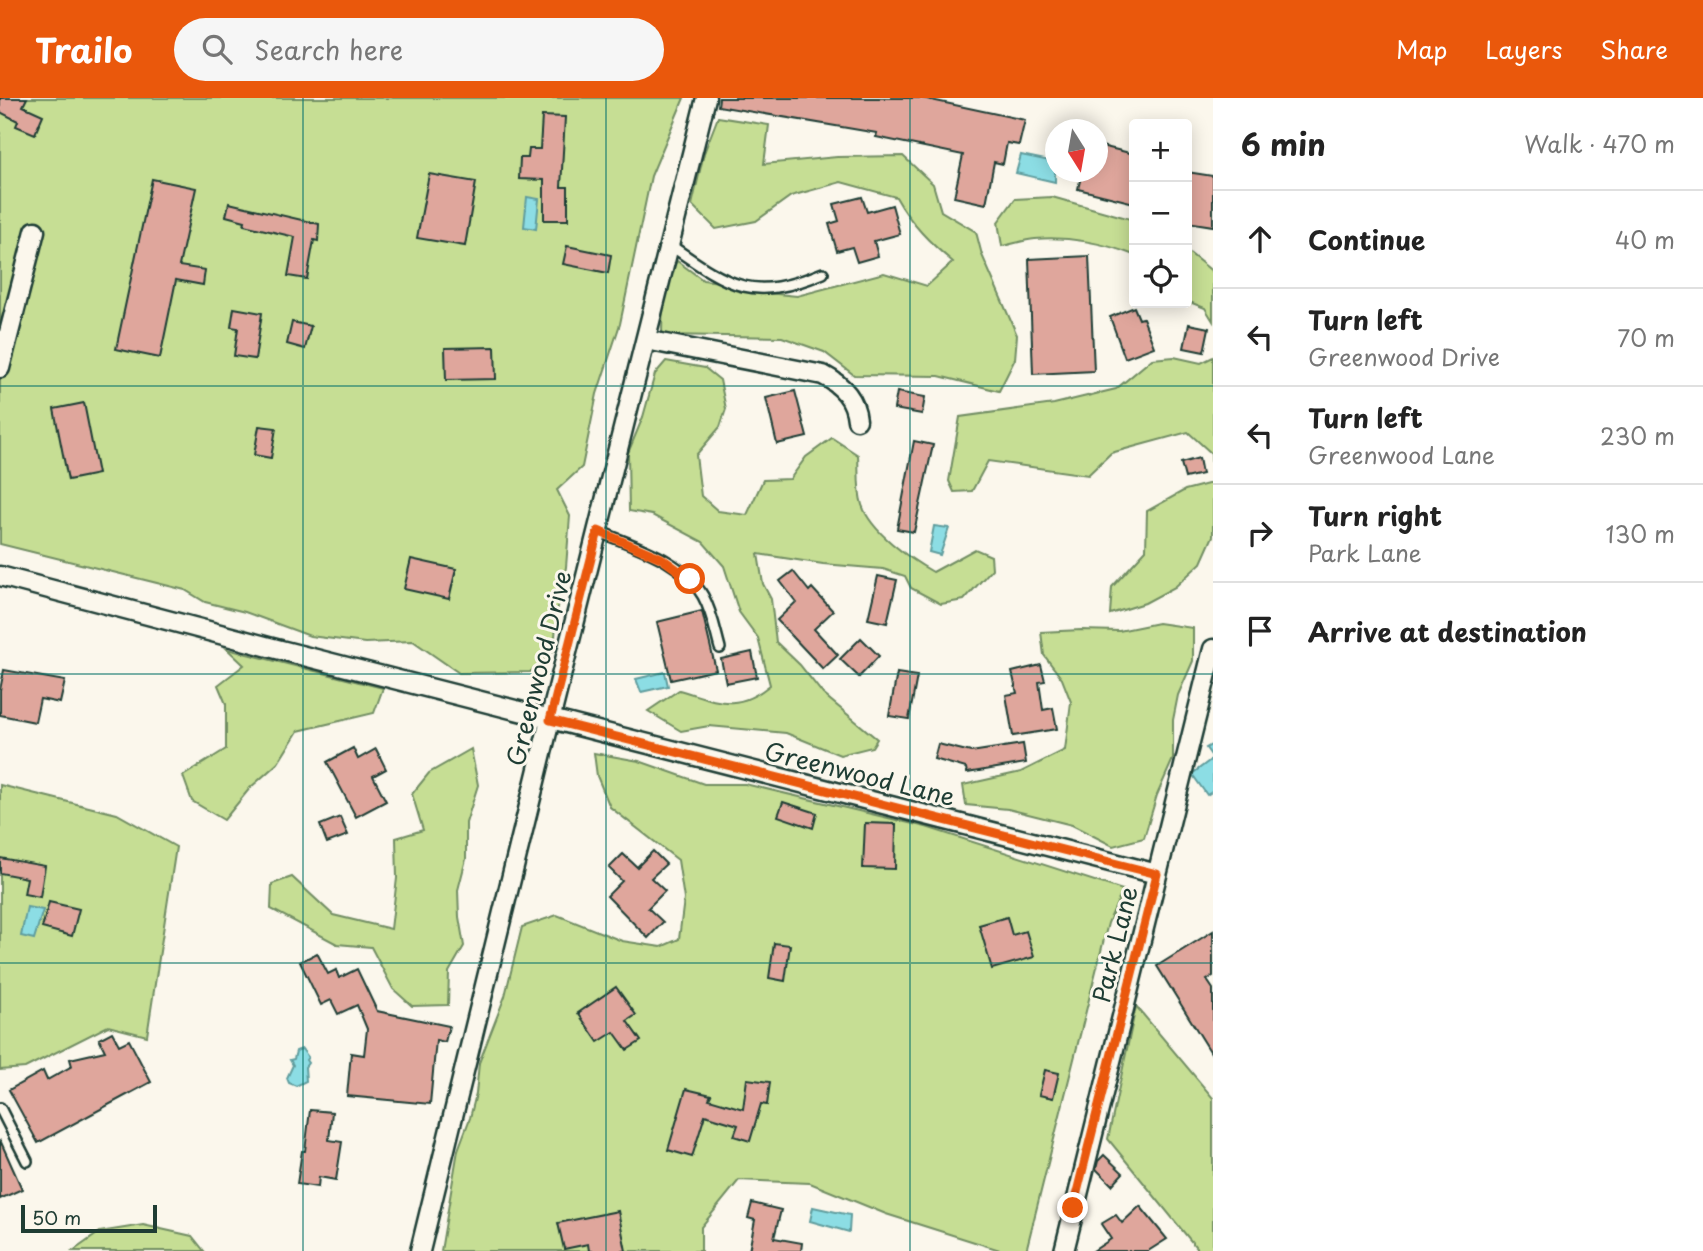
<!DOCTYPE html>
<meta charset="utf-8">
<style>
body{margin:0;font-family:"Playpen Sans",sans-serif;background:#f6f6f6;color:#222}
.controls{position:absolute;right:21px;top:21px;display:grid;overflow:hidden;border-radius:7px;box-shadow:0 4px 18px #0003}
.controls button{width:63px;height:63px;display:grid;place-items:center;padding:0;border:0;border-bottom:2px solid #e0e0e0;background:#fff;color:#222;font:35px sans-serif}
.compass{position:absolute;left:1045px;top:21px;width:63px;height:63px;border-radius:50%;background:#fff;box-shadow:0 4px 18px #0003;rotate:169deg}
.scale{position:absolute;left:21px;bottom:18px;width:136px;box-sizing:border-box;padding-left:7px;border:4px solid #1f3d34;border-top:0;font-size:19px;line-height:24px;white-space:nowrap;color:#1f3d34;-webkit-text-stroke:5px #fbf7ec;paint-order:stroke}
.stop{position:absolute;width:21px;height:21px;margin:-16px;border:5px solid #ea580c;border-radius:50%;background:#fff}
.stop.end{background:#ea580c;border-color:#fff;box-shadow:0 2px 7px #0008}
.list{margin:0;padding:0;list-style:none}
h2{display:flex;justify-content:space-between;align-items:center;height:91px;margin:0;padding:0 28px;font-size:30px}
h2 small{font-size:23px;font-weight:400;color:#767676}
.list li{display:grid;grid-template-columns:46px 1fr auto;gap:21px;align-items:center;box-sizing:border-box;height:98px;padding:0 28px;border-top:2px solid #e0e0e0}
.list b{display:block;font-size:26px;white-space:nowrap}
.list p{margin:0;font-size:23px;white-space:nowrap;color:#767676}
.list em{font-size:23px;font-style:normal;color:#767676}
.icon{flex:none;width:38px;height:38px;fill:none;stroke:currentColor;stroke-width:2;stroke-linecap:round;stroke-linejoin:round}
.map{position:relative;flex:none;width:1213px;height:1153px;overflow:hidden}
header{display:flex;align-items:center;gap:42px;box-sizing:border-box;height:98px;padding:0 35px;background:#ea580c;color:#fff}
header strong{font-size:33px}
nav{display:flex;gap:38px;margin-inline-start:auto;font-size:24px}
.search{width:490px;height:63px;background:#f6f6f6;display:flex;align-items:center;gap:18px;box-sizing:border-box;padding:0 24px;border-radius:38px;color:#767676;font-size:26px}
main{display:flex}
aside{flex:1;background:#fff}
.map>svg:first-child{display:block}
.green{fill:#c6de94;stroke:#728e64;stroke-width:2}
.water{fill:#8cdde4;stroke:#609d9e;stroke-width:2}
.building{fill:#dfa69c;stroke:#1f3d34;stroke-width:2}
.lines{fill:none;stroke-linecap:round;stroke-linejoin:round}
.lane-casing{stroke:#1f3d34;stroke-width:14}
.street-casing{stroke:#1f3d34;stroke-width:23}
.lane{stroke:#fbf7ec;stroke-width:9}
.street{stroke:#fbf7ec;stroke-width:18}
.route{stroke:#ea580c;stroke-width:9}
.grid{fill:none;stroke:#0f766e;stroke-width:2;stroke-opacity:0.55}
.labels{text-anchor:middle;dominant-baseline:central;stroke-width:6;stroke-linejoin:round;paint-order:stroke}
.street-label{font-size:24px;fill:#1f3d34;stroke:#fbf7ec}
</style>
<header>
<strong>Trailo</strong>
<div class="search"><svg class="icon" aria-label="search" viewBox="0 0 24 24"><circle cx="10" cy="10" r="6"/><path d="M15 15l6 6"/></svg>Search here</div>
<nav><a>Map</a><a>Layers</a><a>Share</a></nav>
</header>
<main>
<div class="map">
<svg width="1213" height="1153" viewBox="0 0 1213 1153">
<rect width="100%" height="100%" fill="#fbf7ec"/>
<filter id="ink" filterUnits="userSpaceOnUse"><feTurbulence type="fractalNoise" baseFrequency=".0143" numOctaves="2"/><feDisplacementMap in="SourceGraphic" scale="14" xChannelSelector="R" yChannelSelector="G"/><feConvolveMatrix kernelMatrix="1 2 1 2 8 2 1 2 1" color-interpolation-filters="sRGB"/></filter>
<g filter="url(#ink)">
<!-- green -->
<g class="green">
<polygon points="0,0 684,0 651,78 620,226 597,296 582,369 557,392 570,418 566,469 557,514 554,552 530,574 459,575 413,543 365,545 310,538 245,514 205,504 185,492 0,446"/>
<path d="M718,19l51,8 -5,39 73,-7 66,-1 30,28 8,27 35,21 6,23 35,80 -2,24 -16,32 -60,-15 -85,-1 -30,-23 -42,-15 -120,-2 1,-48 14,-26 26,19 17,2 27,9 50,5 87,-23 43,13 26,-24c-23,-19 -42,-38 -57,-65l-55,-15 -50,14 -35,25 -40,8 -24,-24 12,-52z"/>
<path d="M1052,99l82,23v35c-30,-12 -66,-19 -99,-16 -11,1 -22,5 -33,7l-4,-24 17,-23z"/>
<polygon points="1187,153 1213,174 1213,223 1205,210 1187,203"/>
<polygon points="1174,259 1201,265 1213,259 1213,438 1201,465 1175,489 1145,505 1110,516 1112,489 1146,452 1147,413 1185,392 1212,385 1211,355 1188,334 1111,355 1088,377 988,363 972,393 954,394 949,383 960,319 1054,306 1116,291 1152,261"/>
<path d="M666,263l39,7 15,12 6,29 -6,18 -24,28 5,41 17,15 29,4 16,-35 27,-1 16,-22 26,-19 26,17c1,16 -1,34 4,50 9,27 48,54 71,67l42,-23 16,7 1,13 -28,31 -23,4 -30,-16 -6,-12 -22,-7 -60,-5 -65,-10 5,30 8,15 5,43 24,23 23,29 54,45 -5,8 -32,8 -54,-22 -77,-7 -28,5 -33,-20 31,-21c38,11 57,23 91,-5l-12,-47 -19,-26 -15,-46 -21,-24 -51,-27 -23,-4 -1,-58 15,-36 12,-43z"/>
<polygon points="1158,525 1193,530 1193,563 1178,597 1173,622 1173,661 1157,697 1144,740 1113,748 1072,727 1008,711 966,707 963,687 1021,674 1065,652 1071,604 1062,581 1044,557 1041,534 1081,532 1119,533"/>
<polygon points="227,551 383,590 374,615 298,633 278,665 250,690 224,722 192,703 183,678 226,651 226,606 218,587 244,567"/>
<polygon points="471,651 478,687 466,725 466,761 458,792 459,819 464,848 449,874 448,907 412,908 393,891 371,849 337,846 271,811 272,786 292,779 333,817 391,831 397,780 396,740 423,732 412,696 429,675"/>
<polygon points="594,655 639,663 704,686 745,686 926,729 1123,792 1108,825 1026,1153 1003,1153 886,1116 810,1085 739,1082 701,1129 701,1153 441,1153 458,1052 470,1020 476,996 479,965 505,898 522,829 557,817 622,843 661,849 679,841 684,801 678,762 610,709 597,678"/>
<polygon points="0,687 117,716 176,749 147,938 108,928 25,970 0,972"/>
<polygon points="1136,908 1213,1000 1213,1153 1199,1153 1108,1041"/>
<polygon points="143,1127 192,1138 204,1153 73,1153 100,1134"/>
</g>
<!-- water -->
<g class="water">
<polygon points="1021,57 1055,64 1055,84 1016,75"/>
<polygon points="527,99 539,101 536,131 524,129"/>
<polygon points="934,428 949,430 940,457 929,454"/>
<polygon points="665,574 668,588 641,594 636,581"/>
<polygon points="1213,646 1213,693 1207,697 1192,676 1213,660 1206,650"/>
<polygon points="27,809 43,812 34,841 21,838"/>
<polygon points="302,951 308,959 306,962 308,965 305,969 306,983 296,988 289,985 287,980 293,967 290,962 294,961 296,953"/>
<polygon points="813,1109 850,1117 849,1134 810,1123"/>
</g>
<!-- building -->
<g class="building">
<polygon points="0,0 27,0 23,8 43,17 35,36 16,28 18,23 0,14"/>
<polygon points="719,0 922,0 1025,22 1019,47 1007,45 1003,66 994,64 986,106 954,99 963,57 876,39 877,35 718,8"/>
<polygon points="542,18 565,19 561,89 568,89 568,122 544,122 544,82 519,81 520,60 528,60 529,51 540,51"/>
<polygon points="1097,47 1134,56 1134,105 1078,91 1082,74 1097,74"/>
<polygon points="1187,74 1213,78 1213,128 1187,124"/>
<polygon points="429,76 476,84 465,148 417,140"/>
<polygon points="152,81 196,90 179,168 205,172 203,187 176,182 160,260 116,251"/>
<polygon points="862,99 867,114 892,107 900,136 874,143 878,158 857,164 852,149 837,153 829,126 839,123 834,106"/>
<polygon points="229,105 319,126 318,143 314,142 307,181 288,178 295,139 244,127 245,123 226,118"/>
<polygon points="567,148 611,157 608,175 563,166"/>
<polygon points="1089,158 1094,273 1033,276 1029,161"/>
<polygon points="1134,209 1139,221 1143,220 1154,249 1125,260 1110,219"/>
<polygon points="234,210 262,215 255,261 234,258 238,230 231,229"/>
<polygon points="292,224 311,228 305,251 287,246"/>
<polygon points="1189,226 1209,230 1204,254 1184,250"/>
<polygon points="495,249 496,281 446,282 445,250"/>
<polygon points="795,293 807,339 777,346 766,300"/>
<polygon points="897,294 925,299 922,316 894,311"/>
<polygon points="84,305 98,376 68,382 54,311"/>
<polygon points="259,328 276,330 271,360 254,357"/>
<polygon points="914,343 933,347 914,434 897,431"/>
<polygon points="1199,360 1202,376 1185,380 1181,365"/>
<polygon points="411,461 456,471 449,501 404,491"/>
<polygon points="793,473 809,493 812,490 833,513 814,531 838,557 823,571 777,522 796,504 780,483"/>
<polygon points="878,478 897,482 887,525 868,521"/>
<polygon points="702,513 716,572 671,582 657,524"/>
<polygon points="861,540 879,558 859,579 840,561"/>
<polygon points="752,554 757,579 726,585 721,561"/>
<polygon points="1041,567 1045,583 1039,584 1043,612 1053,610 1057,631 1013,638 1006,597 1017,595 1012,574"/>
<polygon points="4,572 65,583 60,605 40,601 35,624 0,617 0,592"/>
<polygon points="897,575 917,578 909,621 889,618"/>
<polygon points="938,646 971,654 1023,646 1026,665 967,675 966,670 934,661"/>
<polygon points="353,650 358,661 376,651 386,671 373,678 386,703 356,719 327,664"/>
<polygon points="783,704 817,715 813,730 778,718"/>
<polygon points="340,719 348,737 327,745 320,727"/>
<polygon points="865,725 896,726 895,771 863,770"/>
<polygon points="653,753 666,766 651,780 665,793 648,810 663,824 648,840 607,798 622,783 609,770 623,756 637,769"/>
<polygon points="0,760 45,768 40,799 24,796 27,780 0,775"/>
<polygon points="49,804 79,811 72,838 42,830"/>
<polygon points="1007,819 1012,837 1026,833 1034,859 992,871 979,827"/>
<polygon points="1213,833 1213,878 1207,882 1213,891 1213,958 1157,868"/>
<polygon points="774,845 790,847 785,883 769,880"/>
<polygon points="317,855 328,876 336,872 339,880 357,871 377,913 449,928 445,944 436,942 430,1006 347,998 351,955 364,957 367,931 357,907 338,916 331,902 321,907 300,864"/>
<polygon points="616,889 636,917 627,923 641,943 627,952 614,934 598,944 578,915"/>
<polygon points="112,934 119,947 129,942 151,984 38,1045 9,992 43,973 47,982 72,968 70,961 105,953 99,941"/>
<polygon points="1045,972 1059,975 1053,1000 1039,997"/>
<polygon points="747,981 770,984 767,1007 761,1006 750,1043 734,1038 738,1027 705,1017 692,1059 668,1052 686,991 711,997 709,1001 743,1011"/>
<polygon points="310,1012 332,1014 329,1042 342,1044 336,1082 319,1079 318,1089 297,1086 302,1053 305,1053"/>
<polygon points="0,1042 22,1091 0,1101"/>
<polygon points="1104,1057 1123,1075 1112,1087 1096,1071 1098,1063"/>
<polygon points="752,1105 781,1112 774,1140 802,1145 801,1153 749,1153 755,1122 748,1120"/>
<polygon points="1140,1108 1167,1141 1148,1153 1093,1153 1111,1141 1101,1126 1116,1117 1122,1125"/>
<polygon points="618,1113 626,1153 589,1153 588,1146 564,1151 558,1125"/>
</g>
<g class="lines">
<defs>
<g id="lane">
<path d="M670,147c59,41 81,58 153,28"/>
<path d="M598,433c37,16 84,28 105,65 9,16 12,34 17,52"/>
<polyline points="0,1010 27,1063"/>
</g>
<g id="street">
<path d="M646,242l177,35c19,10 32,23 34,45"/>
<polyline points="0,270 35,133"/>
<polyline points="0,478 269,549 1157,776"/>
<polyline points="420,1153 550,622 706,0"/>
<polyline points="1064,1153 1213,551"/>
</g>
</defs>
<!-- lane casing -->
<use href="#lane" class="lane-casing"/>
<!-- street casing -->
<use href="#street" class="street-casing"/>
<!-- lane -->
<use href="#lane" class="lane"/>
<!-- street -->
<use href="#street" class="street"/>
</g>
</g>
<g class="lines" filter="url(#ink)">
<!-- route -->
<polyline class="route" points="690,481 661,460 598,433 550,622 1157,776 1073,1110"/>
</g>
<!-- grid -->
<path class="grid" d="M303,0v1153M606,0v1153M910,0v1153M0,288h1213M0,576h1213M0,865h1213"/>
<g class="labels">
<!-- street labels -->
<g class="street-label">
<text transform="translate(538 570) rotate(-76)">Greenwood Drive</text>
<text transform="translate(860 675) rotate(14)">Greenwood Lane</text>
<text transform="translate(1114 846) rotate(-76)">Park Lane</text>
</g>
</g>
</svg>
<div class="controls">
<button>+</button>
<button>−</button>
<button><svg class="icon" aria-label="locate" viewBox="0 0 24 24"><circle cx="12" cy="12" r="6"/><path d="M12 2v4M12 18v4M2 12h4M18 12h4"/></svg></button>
</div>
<svg class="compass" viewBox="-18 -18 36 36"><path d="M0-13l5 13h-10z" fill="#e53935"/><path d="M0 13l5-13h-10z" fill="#767676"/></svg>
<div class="scale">50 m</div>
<div class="stop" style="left:690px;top:481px"></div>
<div class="stop end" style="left:1073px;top:1110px"></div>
</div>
<aside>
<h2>6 min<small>Walk · 470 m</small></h2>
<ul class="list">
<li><svg class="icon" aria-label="ahead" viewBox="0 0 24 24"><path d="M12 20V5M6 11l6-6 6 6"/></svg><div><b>Continue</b></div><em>40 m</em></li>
<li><svg class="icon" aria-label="left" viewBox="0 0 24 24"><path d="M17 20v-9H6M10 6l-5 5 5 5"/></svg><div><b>Turn left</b><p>Greenwood Drive</p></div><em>70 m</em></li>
<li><svg class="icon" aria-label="left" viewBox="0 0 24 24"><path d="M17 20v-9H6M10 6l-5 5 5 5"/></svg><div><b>Turn left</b><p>Greenwood Lane</p></div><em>230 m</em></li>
<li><svg class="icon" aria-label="right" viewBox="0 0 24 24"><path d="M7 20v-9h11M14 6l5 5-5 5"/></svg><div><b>Turn right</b><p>Park Lane</p></div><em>130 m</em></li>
<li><svg class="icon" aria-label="arrive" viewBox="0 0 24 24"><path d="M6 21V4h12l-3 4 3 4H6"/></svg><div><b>Arrive at destination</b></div></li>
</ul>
</aside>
</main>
